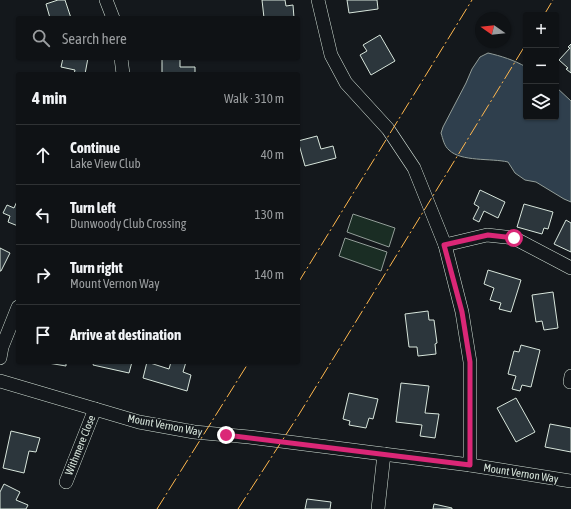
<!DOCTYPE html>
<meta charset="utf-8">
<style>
body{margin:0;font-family:"Asap Condensed",sans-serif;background:#181b1e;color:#f1f3f6}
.controls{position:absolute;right:12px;top:12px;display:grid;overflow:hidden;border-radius:4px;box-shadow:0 1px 3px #0004}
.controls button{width:36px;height:36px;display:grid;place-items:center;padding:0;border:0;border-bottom:1px solid #2f3234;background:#0f1215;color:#f1f3f6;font:20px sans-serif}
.compass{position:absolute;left:475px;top:12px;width:36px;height:36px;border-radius:50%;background:#0f1215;box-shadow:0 1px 3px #0004;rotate:284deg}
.stop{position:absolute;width:12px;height:12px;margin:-9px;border:3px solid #db2777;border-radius:50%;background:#fff}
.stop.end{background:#db2777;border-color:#fff;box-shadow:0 1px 4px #0008}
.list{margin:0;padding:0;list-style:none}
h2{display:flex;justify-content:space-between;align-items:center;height:52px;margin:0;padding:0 16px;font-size:17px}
h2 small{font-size:13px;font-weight:400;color:#9b9ea0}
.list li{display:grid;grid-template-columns:26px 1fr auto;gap:12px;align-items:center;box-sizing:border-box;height:60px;padding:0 16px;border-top:1px solid #2f3234}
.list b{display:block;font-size:15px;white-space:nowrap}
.list p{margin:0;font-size:13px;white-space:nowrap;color:#9b9ea0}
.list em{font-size:13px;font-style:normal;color:#9b9ea0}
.icon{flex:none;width:22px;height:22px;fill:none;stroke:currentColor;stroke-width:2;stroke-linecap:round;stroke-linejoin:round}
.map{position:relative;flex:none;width:571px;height:509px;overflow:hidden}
.search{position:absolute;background:#0f1215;box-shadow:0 1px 3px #0004;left:16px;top:16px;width:284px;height:44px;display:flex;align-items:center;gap:10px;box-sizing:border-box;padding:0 14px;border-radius:4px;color:#9b9ea0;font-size:15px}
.panel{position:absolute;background:#0f1215;box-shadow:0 1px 3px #0004;left:16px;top:72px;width:284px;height:292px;border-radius:4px}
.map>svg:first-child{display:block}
.pitch{fill:#1a2d24;stroke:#939e99}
.water{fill:#2f3f4d;stroke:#939e99}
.building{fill:#2c363c;stroke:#d8e6dc}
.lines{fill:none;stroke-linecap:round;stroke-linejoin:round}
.minor-casing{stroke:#d8e6dc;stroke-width:14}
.minor{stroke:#14181c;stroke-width:13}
.power{stroke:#ffb74d;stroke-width:1;stroke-dasharray:14 3 2 3;stroke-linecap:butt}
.route{stroke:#db2777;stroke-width:5}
.labels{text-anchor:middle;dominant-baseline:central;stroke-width:3;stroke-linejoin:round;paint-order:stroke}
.street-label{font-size:11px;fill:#d8e6dc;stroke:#14181c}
</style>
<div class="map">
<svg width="571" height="509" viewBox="0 0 571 509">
<rect width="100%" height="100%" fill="#14181c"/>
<!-- pitch -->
<g class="pitch">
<polygon points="353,214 395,228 389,247 347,232"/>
<polygon points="345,238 387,252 381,271 339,256"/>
</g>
<!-- water -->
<path class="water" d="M488,53c13,3 26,7 38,14v50h30v-30l15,14v101l-7,-3 -28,-17 -11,-2 -10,-7 -7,-11c-17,-4 -47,0 -59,-12 -5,-4 -6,-11 -8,-17l2,-6 23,-44 6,-14 8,-12z"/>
<!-- building -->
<g class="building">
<polygon points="58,0 65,0 71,18 50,18 46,4"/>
<polygon points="262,0 285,0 286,6 293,5 294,18 264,18"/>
<polygon points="347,0 377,0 378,9 349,13"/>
<polygon points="380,35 395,61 371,75 360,55 367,51 363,45"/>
<polygon points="571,44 571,73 566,69 568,68 559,60 570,48 568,47"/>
<polygon points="63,58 88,58 85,74 74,74 75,70 61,67"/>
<polygon points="162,58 180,58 180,67 195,67 195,74 162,74"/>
<polygon points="317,136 321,149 333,146 336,158 305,166 298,141"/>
<polygon points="480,190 505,202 498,218 484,211 479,222 473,219 479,207 474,204"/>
<polygon points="18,199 18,226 8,222 10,216 3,213 7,205 14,208"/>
<polygon points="524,204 553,212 548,229 544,228 542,234 517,227"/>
<polygon points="566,220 571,223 571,252 554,244"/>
<polygon points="0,248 10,253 1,271 0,271"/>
<polygon points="488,270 521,280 511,312 499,309 501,303 490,300 494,288 484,284"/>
<polygon points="553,292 558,328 544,330 542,321 536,322 532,295"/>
<polygon points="428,311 429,320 434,320 437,343 435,344 436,354 418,356 417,347 409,347 405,314"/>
<polygon points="521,345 540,350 531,387 522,385 520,391 512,389 516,376 508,374 514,351 519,352"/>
<polygon points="49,362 66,362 66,366 48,363"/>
<polygon points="94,362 132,362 129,373 93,365"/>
<polygon points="147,362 169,369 171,362 186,362 183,372 191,375 187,391 143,378"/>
<polygon points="401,383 429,386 425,413 439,414 435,438 420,436 422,425 396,422"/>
<polygon points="349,393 378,399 373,419 369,418 366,428 349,425 350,421 343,419"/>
<polygon points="516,398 535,432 516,442 497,408"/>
<polygon points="550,424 571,428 571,452 545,447"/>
<polygon points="11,431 40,438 36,452 29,451 24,473 3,468"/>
<polygon points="4,484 20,492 16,500 28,505 26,509 0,509 0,492"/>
<polygon points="307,499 331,502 330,509 305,509"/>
<polygon points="434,504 452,508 452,509 433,509"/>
</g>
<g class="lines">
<defs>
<g id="minor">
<polyline points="106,0 113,18"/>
<polyline points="318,0 331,55 346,83 388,129 414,168 445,245 462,312 470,362 470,465"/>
<polyline points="121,58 123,74"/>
<polyline points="445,245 487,235 514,238 571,268"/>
<polyline points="0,358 2,347 18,307"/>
<polyline points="0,381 139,422 194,432 249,437 470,465 571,481"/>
<polyline points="570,382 571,376"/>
<polyline points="66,482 95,409"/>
<polyline points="378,509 384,454"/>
</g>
</defs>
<!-- minor casing -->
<use href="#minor" class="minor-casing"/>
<!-- minor -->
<use href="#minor" class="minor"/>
<!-- power -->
<g class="power">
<polyline points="544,15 553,0"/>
<polyline points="298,283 472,0"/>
<polyline points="157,509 249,362"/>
<polyline points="238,509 298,416 526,44"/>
</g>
</g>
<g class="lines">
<!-- route -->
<polyline class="route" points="226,435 470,465 470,362 462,312 444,245 488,235 514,238"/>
</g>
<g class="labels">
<!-- street labels -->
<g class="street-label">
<text transform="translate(165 425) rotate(11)">Mount Vernon Way</text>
<text transform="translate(80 445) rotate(-68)">Withmere Close</text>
<text transform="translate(521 473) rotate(9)">Mount Vernon Way</text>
</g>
</g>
</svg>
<div class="controls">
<button>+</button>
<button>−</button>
<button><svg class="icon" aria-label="layers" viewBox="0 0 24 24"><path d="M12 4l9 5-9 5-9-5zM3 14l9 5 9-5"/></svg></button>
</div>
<svg class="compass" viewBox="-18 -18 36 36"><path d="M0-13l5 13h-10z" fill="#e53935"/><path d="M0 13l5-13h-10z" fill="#9b9ea0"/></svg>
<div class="stop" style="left:514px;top:238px"></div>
<div class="stop end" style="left:226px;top:435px"></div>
<div class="search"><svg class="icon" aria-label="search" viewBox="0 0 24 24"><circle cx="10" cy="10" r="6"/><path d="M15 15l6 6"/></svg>Search here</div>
<section class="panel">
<h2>4 min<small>Walk · 310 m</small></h2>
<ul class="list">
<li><svg class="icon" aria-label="ahead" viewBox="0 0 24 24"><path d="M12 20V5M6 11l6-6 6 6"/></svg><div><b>Continue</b><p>Lake View Club</p></div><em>40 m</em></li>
<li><svg class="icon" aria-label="left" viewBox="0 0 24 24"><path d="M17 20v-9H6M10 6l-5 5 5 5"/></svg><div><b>Turn left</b><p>Dunwoody Club Crossing</p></div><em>130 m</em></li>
<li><svg class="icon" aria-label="right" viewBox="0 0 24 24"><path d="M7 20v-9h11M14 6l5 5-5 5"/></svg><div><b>Turn right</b><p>Mount Vernon Way</p></div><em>140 m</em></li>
<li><svg class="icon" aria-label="arrive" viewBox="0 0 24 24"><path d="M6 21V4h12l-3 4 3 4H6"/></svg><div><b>Arrive at destination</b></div></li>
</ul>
</section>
</div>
